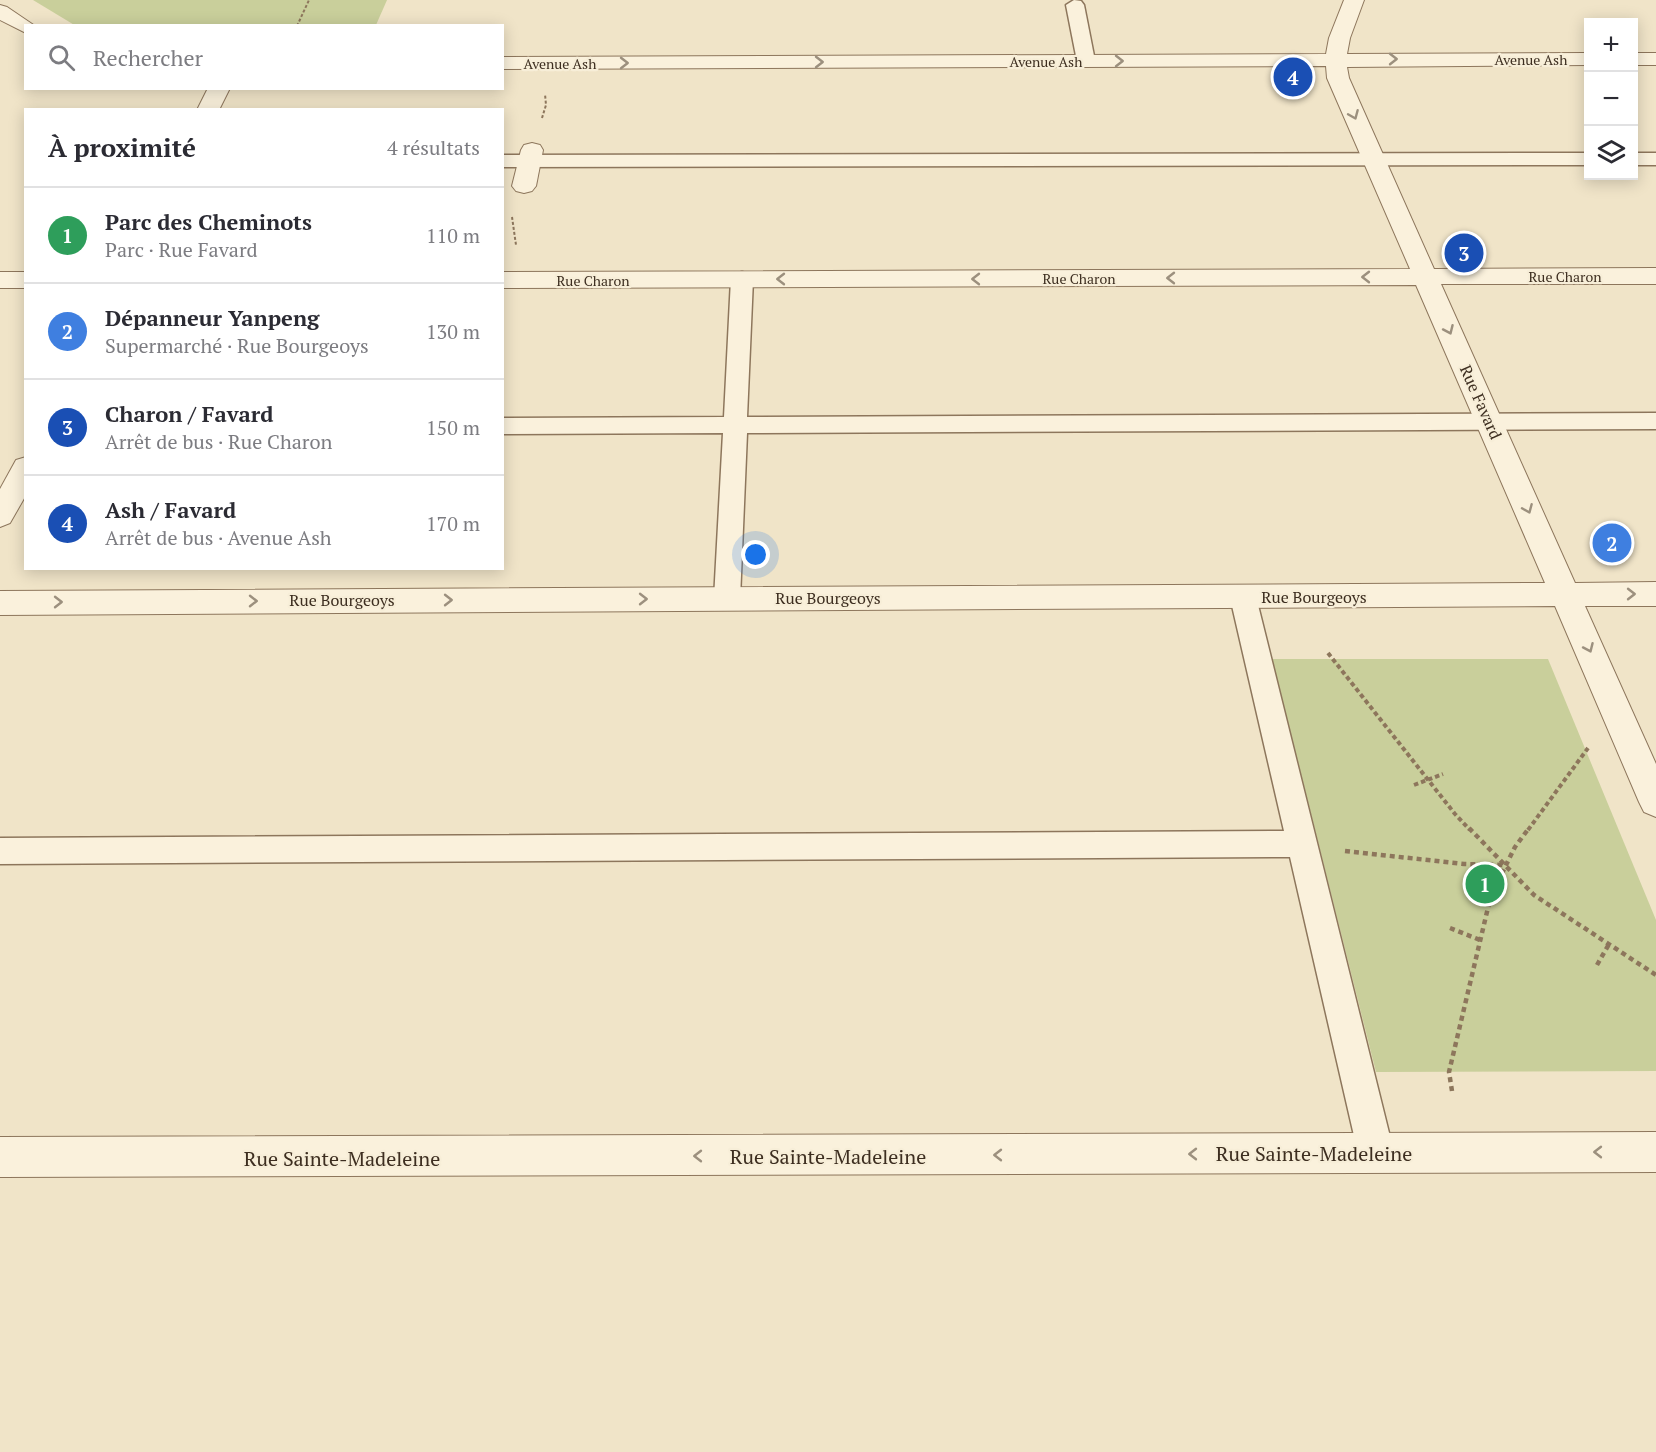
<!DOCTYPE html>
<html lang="fr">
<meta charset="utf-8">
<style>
body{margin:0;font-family:"PT Serif",serif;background:#f7f7f7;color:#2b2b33}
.controls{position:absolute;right:18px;top:18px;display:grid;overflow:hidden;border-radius:0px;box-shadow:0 3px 15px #0003}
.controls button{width:54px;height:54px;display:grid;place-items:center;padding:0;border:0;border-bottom:2px solid #e1e1e2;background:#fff;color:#2b2b33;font:30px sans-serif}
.you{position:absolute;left:756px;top:555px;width:21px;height:21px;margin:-15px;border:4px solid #fff;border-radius:50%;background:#1a73e8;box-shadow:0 0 0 9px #1a73e833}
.badge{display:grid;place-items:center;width:39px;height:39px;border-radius:50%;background:#0f766e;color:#fff;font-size:20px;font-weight:700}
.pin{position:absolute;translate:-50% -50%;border:3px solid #fff;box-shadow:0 2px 6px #0006}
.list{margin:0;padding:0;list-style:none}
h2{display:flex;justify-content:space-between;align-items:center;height:78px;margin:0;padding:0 24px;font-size:26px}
h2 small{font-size:20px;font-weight:400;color:#7c7c81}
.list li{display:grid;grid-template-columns:39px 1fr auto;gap:18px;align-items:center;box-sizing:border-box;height:96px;padding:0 24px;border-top:2px solid #e1e1e2}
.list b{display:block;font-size:22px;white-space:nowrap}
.list p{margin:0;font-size:20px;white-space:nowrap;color:#7c7c81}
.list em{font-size:20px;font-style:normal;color:#7c7c81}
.icon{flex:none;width:33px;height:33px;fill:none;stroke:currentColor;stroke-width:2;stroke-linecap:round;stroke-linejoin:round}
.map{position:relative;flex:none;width:1656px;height:1452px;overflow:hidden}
.search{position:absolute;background:#fff;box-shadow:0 3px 15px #0003;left:24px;top:24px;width:480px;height:66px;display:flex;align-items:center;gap:15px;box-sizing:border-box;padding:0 21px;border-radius:0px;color:#7c7c81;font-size:22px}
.panel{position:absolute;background:#fff;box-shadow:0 3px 15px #0003;left:24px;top:108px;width:480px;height:462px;border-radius:0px}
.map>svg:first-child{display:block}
.green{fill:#c9cf9b}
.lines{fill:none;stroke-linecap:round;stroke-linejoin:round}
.lane-casing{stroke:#8d765c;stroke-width:3}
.street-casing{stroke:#8d765c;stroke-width:2}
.path-far2{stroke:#8d765c;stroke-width:2;stroke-dasharray:3 2;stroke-linecap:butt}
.path-far1{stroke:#8d765c;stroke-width:4;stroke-dasharray:4.5 3;stroke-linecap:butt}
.path{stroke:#8d765c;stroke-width:4.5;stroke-dasharray:5 4;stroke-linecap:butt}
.lane{fill:#faf1dc;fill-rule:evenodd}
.street{fill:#faf1dc;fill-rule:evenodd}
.oneway{stroke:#9c907e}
.labels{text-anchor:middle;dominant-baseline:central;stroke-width:4.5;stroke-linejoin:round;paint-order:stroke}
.far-street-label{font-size:14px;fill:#3d2e20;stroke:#f7eed8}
.street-label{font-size:16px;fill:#3d2e20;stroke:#f7eed8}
.near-street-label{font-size:20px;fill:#3d2e20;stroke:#f7eed8}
</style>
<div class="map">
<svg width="1656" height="1452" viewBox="0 0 1656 1452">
<rect width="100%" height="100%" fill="#f0e4c8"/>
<!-- green -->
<g class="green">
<polygon points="33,0 387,0 376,25 76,26"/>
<polygon points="1272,659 1548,659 1656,920 1656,1071 1376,1072"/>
</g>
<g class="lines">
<defs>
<g id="lane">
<polygon points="1074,0 1081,1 1084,5 1095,61 1092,65 1080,65 1077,61 1066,5"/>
<polygon points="1588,153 1588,165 502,167 502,155"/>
<rect x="1634" y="153" width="22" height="12"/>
<polygon points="742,272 750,274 753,279 747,417 1656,413 1656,429 747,433 740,599 736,606 727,609 718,606 714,599 723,433 502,434 502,418 724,417 731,279 734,274"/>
<polygon points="1243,587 1252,590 1256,597 1394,1153 1388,1165 1376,1171 1364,1165 1358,1153 1290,857 0,864 0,838 1284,831 1230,597 1234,590"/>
</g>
<g id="street">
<polygon points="1344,0 1364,0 1350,38 1347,54 1588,53 1588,65 1347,67 1349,78 1434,269 1656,268 1656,284 1441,284 1575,583 1656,582 1656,606 1585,606 1656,764 1656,817 1644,812 1639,802 1555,606 0,615 0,591 1545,583 1416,285 502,288 502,272 1410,269 1327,78 1326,66 502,69 502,57 1326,54 1329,38"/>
<polygon points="0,5 7,7 35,26 26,26 26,33 0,20"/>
<rect x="1634" y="53" width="22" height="12"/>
<polygon points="208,88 230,88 219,110 197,110"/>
<polygon points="532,143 540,145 543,150 536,186 532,191 524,193 516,191 512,186 521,150 524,145"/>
<rect x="0" y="272" width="26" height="16"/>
<polygon points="26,457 26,495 10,523 0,527 0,489 16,460"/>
<polygon points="1656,1132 1656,1172 0,1177 0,1137"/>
</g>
</defs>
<!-- lane casing -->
<use href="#lane" class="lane-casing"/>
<!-- street casing -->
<use href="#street" class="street-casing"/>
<!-- path-far2 -->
<g class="path-far2">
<polyline points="297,26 309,0"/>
<polyline points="542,118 546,105 545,94"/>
<polyline points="512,217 516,245"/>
</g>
<!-- path-far1 -->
<g class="path-far1">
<polyline points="1328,653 1455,814 1470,830"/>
<polyline points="1414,785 1443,774"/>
<polyline points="1528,830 1588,748"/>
</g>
<!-- path -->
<g class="path">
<polyline points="1469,828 1534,895 1656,975"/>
<polyline points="1345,851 1464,864 1505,865"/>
<polyline points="1450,928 1480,940"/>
<polyline points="1597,965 1609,944"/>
<polyline points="1452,1091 1449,1072 1491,895 1515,847 1529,828"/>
</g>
<!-- lane -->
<use href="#lane" class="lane"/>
<!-- street -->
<use href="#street" class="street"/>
</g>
<!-- one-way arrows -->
<defs><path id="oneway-chevron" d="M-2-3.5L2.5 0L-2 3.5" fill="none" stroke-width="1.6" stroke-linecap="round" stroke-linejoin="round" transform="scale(1.5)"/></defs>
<g class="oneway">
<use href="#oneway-chevron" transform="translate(1393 59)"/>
<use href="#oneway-chevron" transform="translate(1119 61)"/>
<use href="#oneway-chevron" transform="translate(819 62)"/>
<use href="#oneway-chevron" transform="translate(624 63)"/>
<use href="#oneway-chevron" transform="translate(1354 115) rotate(67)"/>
<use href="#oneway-chevron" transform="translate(1366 277) rotate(180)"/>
<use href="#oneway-chevron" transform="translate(1171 278) rotate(180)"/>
<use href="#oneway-chevron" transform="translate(781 279) rotate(180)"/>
<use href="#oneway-chevron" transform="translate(976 279) rotate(180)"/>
<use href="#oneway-chevron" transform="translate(1449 330) rotate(66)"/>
<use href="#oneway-chevron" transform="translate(1528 509) rotate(67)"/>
<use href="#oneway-chevron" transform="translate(1631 594)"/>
<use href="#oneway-chevron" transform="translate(643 599)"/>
<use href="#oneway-chevron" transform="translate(448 600)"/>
<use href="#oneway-chevron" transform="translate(253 601)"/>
<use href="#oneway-chevron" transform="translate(58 602)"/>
<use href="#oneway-chevron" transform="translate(1589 648) rotate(66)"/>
<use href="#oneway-chevron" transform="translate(1598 1152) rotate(180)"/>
<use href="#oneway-chevron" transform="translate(1193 1154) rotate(180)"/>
<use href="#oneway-chevron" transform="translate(998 1155) rotate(180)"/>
<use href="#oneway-chevron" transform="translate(698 1156) rotate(180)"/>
</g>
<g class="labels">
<!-- far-street labels -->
<g class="far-street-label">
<text x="1531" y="59">Avenue Ash</text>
<text x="1046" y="61">Avenue Ash</text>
<text x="560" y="63">Avenue Ash</text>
<text x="1565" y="276">Rue Charon</text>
<text x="1079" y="278">Rue Charon</text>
<text x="593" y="280">Rue Charon</text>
</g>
<!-- street labels -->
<g class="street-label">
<text transform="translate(1481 402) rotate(66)">Rue Favard</text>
<text x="1314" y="597">Rue Bourgeoys</text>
<text x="828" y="598">Rue Bourgeoys</text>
<text x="342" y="600">Rue Bourgeoys</text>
</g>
<!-- near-street labels -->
<g class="near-street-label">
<text x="1314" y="1153">Rue Sainte-Madeleine</text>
<text x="828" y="1156">Rue Sainte-Madeleine</text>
<text x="342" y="1158">Rue Sainte-Madeleine</text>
</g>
</g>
</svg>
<div class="controls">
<button>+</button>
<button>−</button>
<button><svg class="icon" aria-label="layers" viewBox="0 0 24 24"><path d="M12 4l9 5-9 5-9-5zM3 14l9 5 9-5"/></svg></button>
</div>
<div class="you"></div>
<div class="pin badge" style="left:1485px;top:884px;background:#2e9e5b">1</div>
<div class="pin badge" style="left:1612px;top:543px;background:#3f7fe0">2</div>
<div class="pin badge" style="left:1464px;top:253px;background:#1a4fb4">3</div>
<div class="pin badge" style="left:1293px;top:77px;background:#1a4fb4">4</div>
<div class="search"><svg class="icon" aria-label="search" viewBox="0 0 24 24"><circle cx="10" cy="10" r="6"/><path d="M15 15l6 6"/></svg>Rechercher</div>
<section class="panel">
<h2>À proximité<small>4 résultats</small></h2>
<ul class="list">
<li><span class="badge" style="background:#2e9e5b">1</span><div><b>Parc des Cheminots</b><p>Parc · Rue Favard</p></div><em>110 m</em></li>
<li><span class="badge" style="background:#3f7fe0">2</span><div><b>Dépanneur Yanpeng</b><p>Supermarché · Rue Bourgeoys</p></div><em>130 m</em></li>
<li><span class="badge" style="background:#1a4fb4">3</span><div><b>Charon / Favard</b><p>Arrêt de bus · Rue Charon</p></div><em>150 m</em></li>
<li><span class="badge" style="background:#1a4fb4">4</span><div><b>Ash / Favard</b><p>Arrêt de bus · Avenue Ash</p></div><em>170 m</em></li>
</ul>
</section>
</div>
